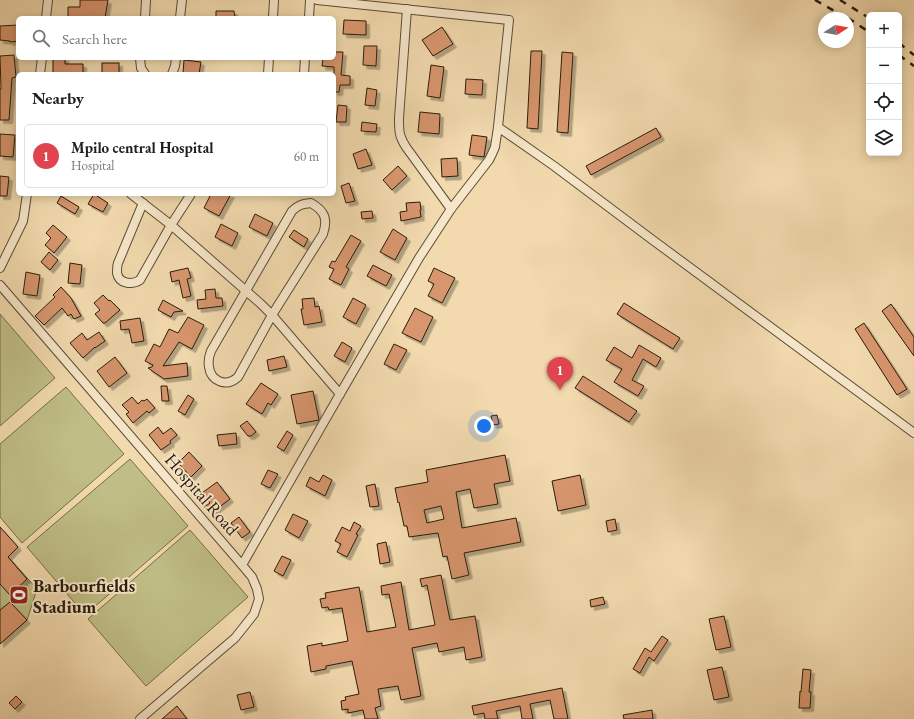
<!DOCTYPE html>
<meta charset="utf-8">
<style>
body{margin:0;font-family:"EB Garamond",serif;background:#f6f6f6;color:#202124}
.controls{position:absolute;right:12px;top:12px;display:grid;overflow:hidden;border-radius:6px;box-shadow:0 2px 10px #0003}
.controls button{width:36px;height:36px;display:grid;place-items:center;padding:0;border:0;border-bottom:1px solid #e0e0e0;background:#fff;color:#202124;font:20px sans-serif}
.compass{position:absolute;left:818px;top:12px;width:36px;height:36px;border-radius:50%;background:#fff;box-shadow:0 2px 10px #0003;rotate:79deg}
.you{position:absolute;left:484px;top:426px;width:14px;height:14px;margin:-10px;border:3px solid #fff;border-radius:50%;background:#1a73e8;box-shadow:0 0 0 6px #1a73e833}
.badge{display:grid;place-items:center;width:26px;height:26px;border-radius:50%;background:#db2777;color:#fff;font-size:13px;font-weight:700}
.pin{position:absolute;translate:-50% -33px;filter:drop-shadow(0 1px 2px #0008)}
.pin::after{content:'';position:absolute;top:21px;width:14px;height:12px;background:inherit;clip-path:polygon(0 0,100% 0,50% 100%)}
.list{margin:0;padding:0;list-style:none}
h2{display:flex;justify-content:space-between;align-items:center;height:52px;margin:0;padding:0 16px;font-size:17px}
h2 small{font-size:13px;font-weight:400;color:#757577}
.list li{display:grid;grid-template-columns:26px 1fr auto;gap:12px;align-items:center;box-sizing:border-box;height:64px;margin:0 8px 8px;padding:0 8px;border:1px solid #e0e0e0;border-radius:6px}
.list b{display:block;font-size:15px;white-space:nowrap}
.list p{margin:0;font-size:13px;white-space:nowrap;color:#757577}
.list em{font-size:13px;font-style:normal;color:#757577}
.icon{flex:none;width:22px;height:22px;fill:none;stroke:currentColor;stroke-width:2;stroke-linecap:round;stroke-linejoin:round}
.map{position:relative;flex:none;width:914px;height:719px;overflow:hidden}
.search{position:absolute;background:#fff;box-shadow:0 2px 10px #0003;left:16px;top:16px;width:320px;height:44px;display:flex;align-items:center;gap:10px;box-sizing:border-box;padding:0 14px;border-radius:6px;color:#757577;font-size:15px}
.panel{position:absolute;background:#fff;box-shadow:0 2px 10px #0003;left:16px;top:72px;width:320px;height:124px;border-radius:6px}
.map>svg:first-child{display:block}
.green{fill:#c0be86;stroke:#746d48}
.building{fill:#d8966e;stroke:#291c0b;fill-rule:evenodd;filter:url(#shadow)}
.lines{fill:none;stroke-linecap:round;stroke-linejoin:round}
.minor-casing{stroke:#5b4c34;stroke-width:10}
.minor{stroke:#f7e7ca;stroke-width:8}
.rail{stroke:#291c0b;stroke-width:2.5;stroke-dasharray:7 7;stroke-linecap:butt}
.labels{text-anchor:middle;dominant-baseline:central;stroke-width:4;stroke-linejoin:round;paint-order:stroke}
.street-label{font-size:18px;fill:#291c0b;stroke:#f7e7ca}
.poi-label{font-size:18px;font-weight:bold;fill:#291c0b;stroke:#f7e7ca;text-anchor:start}
</style>
<div class="map">
<svg width="914" height="719" viewBox="0 0 914 719">
<defs>
<filter id="shadow"><feDropShadow dx="3.5" dy="3.5" stdDeviation="0" flood-color="#0004"/></filter>
</defs>
<rect width="100%" height="100%" fill="#f2daae"/>
<filter id="stains"><feTurbulence type="fractalNoise" baseFrequency=".005" numOctaves="4"/><feColorMatrix values="0 0 0 0 .2 0 0 0 0 .09 0 0 0 0 .02 0 0 0 .5 -.17"/></filter>
<radialGradient id="worn" r=".72"><stop offset=".6" stop-color="#630" stop-opacity="0"/><stop offset="1" stop-color="#630" stop-opacity=".3"/></radialGradient>
<!-- green -->
<g class="green">
<polygon points="0,314 55,378 0,426"/>
<polygon points="66,387 124,454 22,543 0,517 0,444"/>
<polygon points="130,459 188,526 85,615 27,547"/>
<polygon points="190,530 248,597 146,686 88,619"/>
<polygon points="0,548 37,589 27,620 0,644"/>
</g>
<!-- building -->
<g class="building">
<polygon points="80,0 108,0 105,18 68,18 68,7 80,7"/>
<polygon points="216,11 234,11 235,18 216,18"/>
<polygon points="344,20 366,21 366,35 343,34"/>
<polygon points="18,25 18,41 10,42 10,41 0,40 0,26"/>
<polygon points="442,27 453,44 433,56 422,40"/>
<polygon points="364,46 377,46 376,66 363,65"/>
<polygon points="531,51 542,51 538,129 527,128"/>
<polygon points="334,52 343,52 341,75 350,76 350,85 340,85 339,92 334,92 334,67 322,66 323,58 334,58"/>
<polygon points="562,52 573,53 568,133 557,132"/>
<polygon points="14,55 16,77 12,78 9,120 0,120 0,89 1,89 0,56"/>
<polygon points="53,58 65,58 65,64 83,64 83,74 53,74"/>
<polygon points="184,60 201,62 199,74 183,73"/>
<rect x="102" y="63" width="17" height="11"/>
<polygon points="431,65 444,67 440,98 427,96"/>
<polygon points="466,79 483,80 482,95 465,94"/>
<polygon points="367,88 377,90 375,106 365,105"/>
<polygon points="338,105 347,106 346,122 336,122"/>
<polygon points="420,112 440,114 439,134 418,132"/>
<polygon points="362,122 377,124 376,132 361,131"/>
<polygon points="656,128 661,137 591,175 586,166"/>
<polygon points="0,134 15,135 13,157 0,156"/>
<polygon points="472,135 487,137 484,157 469,155"/>
<polygon points="366,149 372,165 358,169 353,154"/>
<polygon points="457,158 458,176 442,177 441,159"/>
<polygon points="398,166 407,176 392,190 383,180"/>
<polygon points="0,176 9,177 7,196 0,196"/>
<polygon points="349,183 355,201 346,203 341,186"/>
<polygon points="94,194 108,203 103,212 88,204"/>
<polygon points="211,194 231,194 219,216 204,208"/>
<polygon points="61,196 79,207 75,214 57,203"/>
<polygon points="420,202 421,210 420,210 421,217 401,221 400,212 407,211 406,203"/>
<polygon points="372,211 373,218 362,219 361,212"/>
<polygon points="255,214 273,223 267,236 249,227"/>
<polygon points="221,224 238,233 232,246 215,237"/>
<polygon points="53,225 67,237 54,253 45,245 51,238 46,233"/>
<polygon points="393,229 407,238 395,260 380,252"/>
<polygon points="294,230 308,239 304,247 289,237"/>
<polygon points="351,235 361,241 346,267 349,269 341,285 329,279 334,269 329,267 332,261 335,262"/>
<polygon points="49,252 58,260 50,270 41,262"/>
<polygon points="70,263 82,265 80,284 68,283"/>
<polygon points="373,265 392,275 386,286 367,276"/>
<polygon points="188,268 191,278 187,279 191,296 183,298 179,280 172,282 170,272"/>
<polygon points="434,268 455,278 442,303 428,296 434,284 428,281"/>
<polygon points="26,272 40,275 37,296 23,294"/>
<polygon points="61,287 71,298 81,316 74,319 71,314 68,316 62,308 44,325 35,316 55,297 53,295"/>
<polygon points="215,289 216,298 222,298 223,306 198,309 197,300 206,299 205,290"/>
<polygon points="103,295 109,301 110,300 120,310 105,323 103,323 95,314 100,310 94,303"/>
<polygon points="314,298 315,307 319,306 322,322 304,325 301,309 303,309 302,299"/>
<polygon points="353,298 366,305 356,324 343,317"/>
<polygon points="163,300 183,311 174,312 171,317 158,310"/>
<polygon points="624,303 680,338 673,349 617,314"/>
<polygon points="891,304 914,337 914,356 882,311"/>
<polygon points="415,308 433,317 421,342 402,333"/>
<polygon points="188,317 204,325 192,349 179,342 163,366 187,363 188,376 164,379 148,368 152,367 153,365 145,361 154,344 160,347 169,329 178,333"/>
<polygon points="140,318 144,341 132,343 129,329 121,330 120,321"/>
<polygon points="864,323 907,389 897,395 855,329"/>
<polygon points="99,332 105,341 95,348 95,347 83,358 70,343 82,333 87,340"/>
<polygon points="342,342 352,348 345,362 334,356"/>
<polygon points="394,344 407,350 396,370 384,364"/>
<polygon points="639,345 661,358 656,367 643,359 632,380 644,386 638,396 614,382 622,369 606,360 614,347 632,358"/>
<polygon points="284,356 287,367 269,371 267,360"/>
<polygon points="115,357 127,373 109,387 97,371"/>
<polygon points="583,376 637,411 629,422 575,388"/>
<polygon points="261,383 278,394 271,405 268,403 262,414 246,404"/>
<polygon points="161,386 167,386 169,401 162,401"/>
<polygon points="313,391 319,420 297,424 291,395"/>
<polygon points="188,395 194,399 185,415 178,411"/>
<polygon points="132,397 138,404 142,400 144,401 147,399 155,408 149,413 147,411 133,423 126,414 129,412 122,405"/>
<polygon points="497,415 499,424 493,425 491,416"/>
<polygon points="247,421 256,432 251,436 248,436 240,426"/>
<polygon points="158,427 163,434 171,428 177,435 170,441 171,443 161,450 149,435"/>
<polygon points="287,431 293,435 284,451 277,447"/>
<polygon points="236,433 237,444 219,446 217,435"/>
<polygon points="189,452 202,466 191,477 178,463"/>
<path d="M505,455l5,26 -16,3 4,20 -24,4 -4,-19 -14,3 6,36 54,-10 5,24 -57,11 5,22 -17,4 -5,-23 -4,1 -5,-24 -29,4 -2,-11h-3l-5,-24 -1,1 -3,-15 33,-6 -2,-12zM441,506l3,13 -17,4 -3,-13z"/>
<polygon points="268,470 278,474 270,488 261,484"/>
<polygon points="323,475 332,480 325,496 306,486 310,477 319,482"/>
<polygon points="580,475 586,505 558,511 552,481"/>
<polygon points="217,482 230,499 210,514 204,507 210,503 202,493"/>
<polygon points="375,484 379,506 370,507 366,486"/>
<polygon points="293,514 308,521 299,538 285,530"/>
<polygon points="239,517 250,532 242,538 231,523"/>
<polygon points="615,519 617,530 608,532 606,521"/>
<polygon points="354,522 361,526 356,534 358,535 347,557 337,552 341,544 335,541 342,527 350,531"/>
<polygon points="0,527 18,547 8,557 27,579 10,595 0,584"/>
<polygon points="386,542 390,562 380,564 377,544"/>
<polygon points="282,556 291,560 283,576 274,571"/>
<polygon points="441,575 450,620 475,616 482,657 466,660 464,647 439,652 437,643 412,648 421,696 401,700 398,686 378,689 381,706 375,708 378,719 365,719 363,710 348,713 348,709 342,710 341,701 346,700 345,697 359,694 352,661 326,666 326,669 311,672 307,646 322,643 322,646 348,641 342,608 329,610 328,607 322,608 320,599 326,598 325,593 359,587 367,632 396,627 389,594 382,595 381,586 401,582 409,630 435,625 427,585 422,587 420,579"/>
<polygon points="603,597 605,604 591,607 590,600"/>
<polygon points="10,602 27,620 0,644 0,610"/>
<polygon points="724,616 731,647 716,650 709,619"/>
<polygon points="662,636 668,640 654,661 649,657 640,673 633,669 645,648 651,652"/>
<polygon points="722,667 729,697 714,700 707,670"/>
<polygon points="803,669 811,670 809,692 811,692 810,708 799,708 800,691 801,692"/>
<polygon points="562,688 568,719 554,719 550,700 530,704 533,719 522,719 520,706 496,711 498,719 485,719 484,713 474,715 472,706"/>
<polygon points="250,692 254,707 241,710 237,695"/>
<polygon points="16,696 22,702 15,709 9,703"/>
<polygon points="177,706 187,719 162,719"/>
<polygon points="652,710 653,719 624,719 623,715"/>
</g>
<g class="lines">
<defs>
<g id="minor">
<path d="M407,9l-8,109c0,14 0,18 7,29l45,62"/>
<polyline points="46,18 48,0"/>
<polyline points="145,18 146,0"/>
<polyline points="180,18 182,0"/>
<polyline points="273,18 274,0"/>
<polyline points="309,18 310,0"/>
<polyline points="140,58 141,68 145,74"/>
<polyline points="40,74 42,58"/>
<polyline points="172,74 175,66 176,58"/>
<polyline points="268,74 269,58"/>
<polyline points="304,74 305,58"/>
<polyline points="498,127 554,166 654,241 914,433"/>
<polyline points="131,194 171,225 261,304 272,315 340,394"/>
<path d="M143,203l-25,60c-1,3 -1,7 -1,10 2,11 15,12 23,7l31,-55 20,-31"/>
<path d="M311,203c14,8 17,16 12,31l-51,81 -34,62c-12,11 -27,4 -29,-10 -1,-6 0,-11 2,-16l81,-140c6,-6 10,-7 19,-8z"/>
<polyline points="0,268 23,221 27,194"/>
<polyline points="0,285 242,565 252,577 257,589 259,599 254,614 235,638 140,719"/>
<polyline points="242,565 340,394 419,258 451,209 489,160 492,154 495,147 498,127 509,20 317,0"/>
</g>
</defs>
<!-- minor casing -->
<use href="#minor" class="minor-casing"/>
<!-- minor -->
<use href="#minor" class="minor"/>
<!-- rail -->
<g class="rail">
<polyline points="815,0 847,18"/>
<polyline points="840,0 869,18"/>
<polyline points="848,18 869,32"/>
<polyline points="899,43 914,55"/>
<polyline points="899,55 914,66"/>
</g>
</g>
<!-- icons -->
<defs>
<symbol id="stadium-square" viewBox="-11 -11 22 22"><rect x="-9" y="-9" width="18" height="18" rx="4" fill="#8f2418" stroke="#f7e7ca"/><path d="M0-5a6.5 5 0 1 0 0 10a6.5 5 0 1 0 0-10ZM-3.5-1.8h7v3.6h-7Z" fill="#fff"/></symbol>
</defs>
<g fill-rule="evenodd">
<use href="#stadium-square" x="8" y="584" width="22" height="22"/>
</g>
<g class="labels">
<!-- street labels -->
<g class="street-label">
<text transform="translate(202 494) rotate(49)">Hospital Road</text>
</g>
<!-- poi labels -->
<g class="poi-label">
<text x="33" y="585">Barbourfields<tspan x="33" dy="21">Stadium</tspan></text>
</g>
</g>
<rect width="100%" height="100%" filter="url(#stains)"/>
<rect width="100%" height="100%" fill="url(#worn)"/>
</svg>
<div class="controls">
<button>+</button>
<button>−</button>
<button><svg class="icon" aria-label="locate" viewBox="0 0 24 24"><circle cx="12" cy="12" r="6"/><path d="M12 2v4M12 18v4M2 12h4M18 12h4"/></svg></button>
<button><svg class="icon" aria-label="layers" viewBox="0 0 24 24"><path d="M12 4l9 5-9 5-9-5zM3 14l9 5 9-5"/></svg></button>
</div>
<svg class="compass" viewBox="-18 -18 36 36"><path d="M0-13l5 13h-10z" fill="#e53935"/><path d="M0 13l5-13h-10z" fill="#757577"/></svg>
<div class="you"></div>
<div class="pin badge" style="left:560px;top:390px;background:#e0444e">1</div>
<div class="search"><svg class="icon" aria-label="search" viewBox="0 0 24 24"><circle cx="10" cy="10" r="6"/><path d="M15 15l6 6"/></svg>Search here</div>
<section class="panel">
<h2>Nearby<small></small></h2>
<ul class="list">
<li><span class="badge" style="background:#e0444e">1</span><div><b>Mpilo central Hospital</b><p>Hospital</p></div><em>60 m</em></li>
</ul>
</section>
</div>
